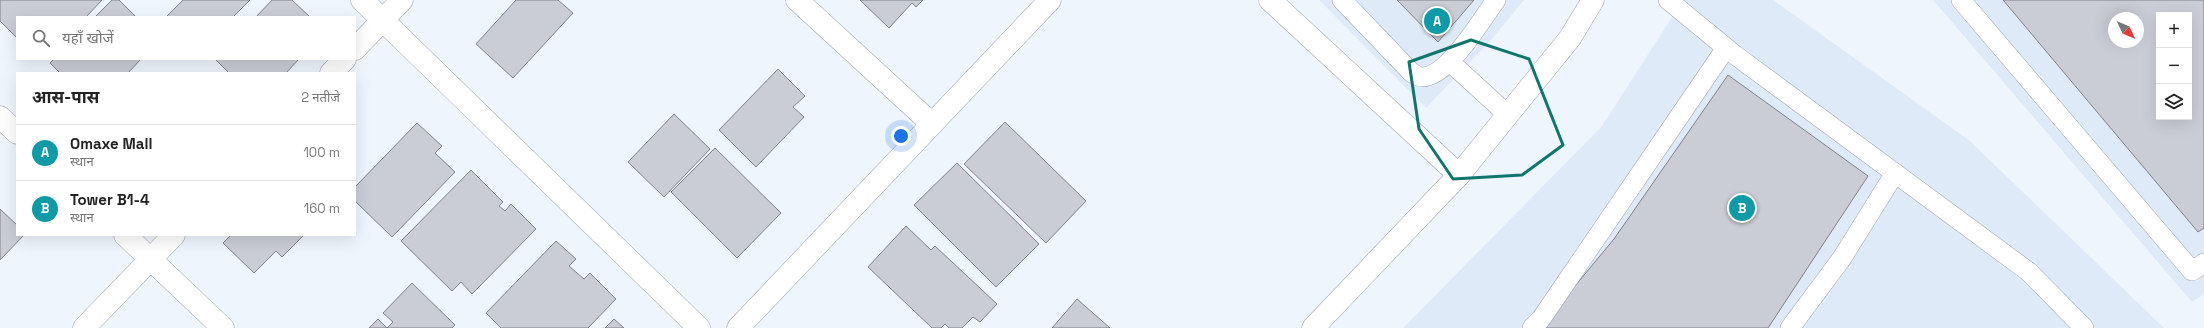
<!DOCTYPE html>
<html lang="hi">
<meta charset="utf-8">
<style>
body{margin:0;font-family:"Space Grotesk","Noto Sans Devanagari",sans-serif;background:#f2f2f2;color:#222}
.controls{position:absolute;right:12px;top:12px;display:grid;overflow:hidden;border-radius:0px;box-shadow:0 4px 16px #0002}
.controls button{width:36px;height:36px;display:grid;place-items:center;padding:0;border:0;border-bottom:1px solid #e0e0e0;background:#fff;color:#222;font:20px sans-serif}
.compass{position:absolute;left:2108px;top:12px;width:36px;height:36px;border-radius:50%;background:#fff;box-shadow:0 4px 16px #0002;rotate:134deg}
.you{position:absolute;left:901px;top:136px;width:14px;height:14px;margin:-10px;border:3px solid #fff;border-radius:50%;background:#1a73e8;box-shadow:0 0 0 6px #1a73e833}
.badge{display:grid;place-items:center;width:26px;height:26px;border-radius:50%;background:#b8347c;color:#fff;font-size:13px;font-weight:700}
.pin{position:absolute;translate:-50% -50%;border:2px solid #fff;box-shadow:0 1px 4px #0006}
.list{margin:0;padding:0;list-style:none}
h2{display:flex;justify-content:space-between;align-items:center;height:52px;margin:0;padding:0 16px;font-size:17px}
h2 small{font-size:13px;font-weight:400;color:#767676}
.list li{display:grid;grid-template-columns:26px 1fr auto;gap:12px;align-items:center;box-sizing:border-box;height:56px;padding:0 16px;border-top:1px solid #e0e0e0}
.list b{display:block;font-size:15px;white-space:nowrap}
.list p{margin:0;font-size:13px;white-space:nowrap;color:#767676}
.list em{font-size:13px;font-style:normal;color:#767676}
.icon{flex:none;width:22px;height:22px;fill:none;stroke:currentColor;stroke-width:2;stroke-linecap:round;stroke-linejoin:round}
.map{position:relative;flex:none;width:2204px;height:328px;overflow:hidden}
.search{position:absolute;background:#fff;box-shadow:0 4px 16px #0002;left:16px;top:16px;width:340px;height:44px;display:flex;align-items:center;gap:10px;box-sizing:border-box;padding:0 14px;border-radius:0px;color:#767676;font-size:15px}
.panel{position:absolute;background:#fff;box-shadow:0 4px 16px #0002;left:16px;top:72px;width:340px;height:164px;border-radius:0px}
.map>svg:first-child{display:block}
.built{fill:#dfeaf8;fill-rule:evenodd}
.building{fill:#cbcdd6;stroke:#7f8189;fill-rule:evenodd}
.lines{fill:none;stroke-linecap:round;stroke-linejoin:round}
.service-casing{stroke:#a0a5ad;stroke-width:20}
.minor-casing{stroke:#a0a5ad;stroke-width:23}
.tertiary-casing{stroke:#a0a5ad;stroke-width:23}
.service{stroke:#fff;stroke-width:19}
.minor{stroke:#fff;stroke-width:22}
.tertiary{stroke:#fff;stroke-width:22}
.marked{fill:none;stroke:#0f766e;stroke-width:3;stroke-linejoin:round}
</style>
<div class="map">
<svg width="2204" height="328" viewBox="0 0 2204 328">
<rect width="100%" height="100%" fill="#eff5fd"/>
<!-- built -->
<g class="built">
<polygon points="1319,0 1524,0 1491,40 1426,108"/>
<polygon points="1683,0 1773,0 1970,141 2164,328 1403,328 1602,126"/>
<path d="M1933,0h271v294l-12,8zM2159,15h30v102h-30zM2114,18h24v24h-24z"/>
</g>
<!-- building -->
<g class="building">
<polygon points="0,0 102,0 86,17 17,17 17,38 0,21"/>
<polygon points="112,0 119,0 136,17 95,17"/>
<polygon points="183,0 250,0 233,17 166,17"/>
<polygon points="272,0 292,0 310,17 256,17"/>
<polygon points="516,0 558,0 573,13 513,78 476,44"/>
<polygon points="860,0 923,0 916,7 912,3 889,28"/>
<polygon points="1397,0 1474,0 1438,42"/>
<path d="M2003,0h201v228l-6,4zM2159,15h30v102h-30zM2114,18h24v24h-24z"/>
<polygon points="54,59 141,59 128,73 60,73 50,63"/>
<polygon points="217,59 299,59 286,73 229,73 216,60"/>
<polygon points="778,69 805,96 793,107 804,117 756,167 719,130"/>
<polygon points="1728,75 1868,176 1768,328 1540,328 1614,239"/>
<polygon points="674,114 710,149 664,197 628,162"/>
<polygon points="1005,122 1086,201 1046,243 964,164"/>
<polygon points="417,123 442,146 435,153 455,172 392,237 355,201 355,187"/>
<polygon points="715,148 781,213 737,258 671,192"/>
<polygon points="957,163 1039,244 996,287 914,205"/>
<polygon points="471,170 503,202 499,206 505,211 511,204 536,229 472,294 461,282 452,291 401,241"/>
<polygon points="0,209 17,225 17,235 24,235 0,260"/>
<polygon points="906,226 931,250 935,246 997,304 980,322 973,317 962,328 949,328 945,324 941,328 932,328 868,267"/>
<polygon points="231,235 304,235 282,257 276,251 254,273 223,243"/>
<polygon points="556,241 576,259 569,266 584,279 590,273 616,299 588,328 501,328 486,313"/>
<polygon points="412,283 455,325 452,328 369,328 378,319 387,328 393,322 383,313"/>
<polygon points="1077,299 1110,328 1052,328"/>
<polygon points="614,319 624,328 605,328"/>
</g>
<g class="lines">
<defs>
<g id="service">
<path d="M1342,0l69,72c3,2 8,5 11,5 26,0 60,-58 74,-77"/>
<polyline points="1668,0 1735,55 2029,272 2084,328"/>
<polyline points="1961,0 2192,271 2204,263"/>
<polyline points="1450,62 1508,115"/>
<polyline points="1532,328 1541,319 1726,48"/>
<polyline points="1790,328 1842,258 1895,173"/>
</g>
<g id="minor">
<polyline points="362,0 699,328"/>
<polyline points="797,0 932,124"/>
<polyline points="1270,0 1459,175"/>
<polyline points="355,49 402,0"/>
<polyline points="331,73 345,59"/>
<polyline points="0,117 17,133"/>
<polyline points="125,235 223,328"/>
<polyline points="84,328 174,235"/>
<polyline points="738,328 1050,0"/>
</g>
<polyline id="tertiary" points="1313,328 1459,175 1570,38 1593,0"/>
</defs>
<!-- service casing -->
<use href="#service" class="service-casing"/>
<!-- minor casing -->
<use href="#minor" class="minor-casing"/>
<!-- tertiary casing -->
<use href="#tertiary" class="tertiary-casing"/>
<!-- service -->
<use href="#service" class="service"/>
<!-- minor -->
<use href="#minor" class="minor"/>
<!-- tertiary -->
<use href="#tertiary" class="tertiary"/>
</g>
<!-- marked area -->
<path class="marked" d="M1471,40l58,19 34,86 -41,30 -69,4 -34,-50 -10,-67z"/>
</svg>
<div class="controls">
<button>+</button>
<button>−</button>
<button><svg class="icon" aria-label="layers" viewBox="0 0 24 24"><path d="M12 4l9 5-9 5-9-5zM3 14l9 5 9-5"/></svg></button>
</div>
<svg class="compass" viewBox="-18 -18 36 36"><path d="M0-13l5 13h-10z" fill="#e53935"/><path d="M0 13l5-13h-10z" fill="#767676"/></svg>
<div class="you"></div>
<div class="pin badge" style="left:1437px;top:21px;background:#0f9aa8">A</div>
<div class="pin badge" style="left:1742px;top:208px;background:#0f9aa8">B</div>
<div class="search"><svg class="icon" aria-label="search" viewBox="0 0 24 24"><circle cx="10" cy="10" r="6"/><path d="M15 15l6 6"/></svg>यहाँ खोजें</div>
<section class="panel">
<h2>आस-पास<small>2 नतीजे</small></h2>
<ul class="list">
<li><span class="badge" style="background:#0f9aa8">A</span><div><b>Omaxe Mall</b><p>स्थान</p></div><em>100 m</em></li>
<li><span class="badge" style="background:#0f9aa8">B</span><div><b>Tower B1-4</b><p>स्थान</p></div><em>160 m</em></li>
</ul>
</section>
</div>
